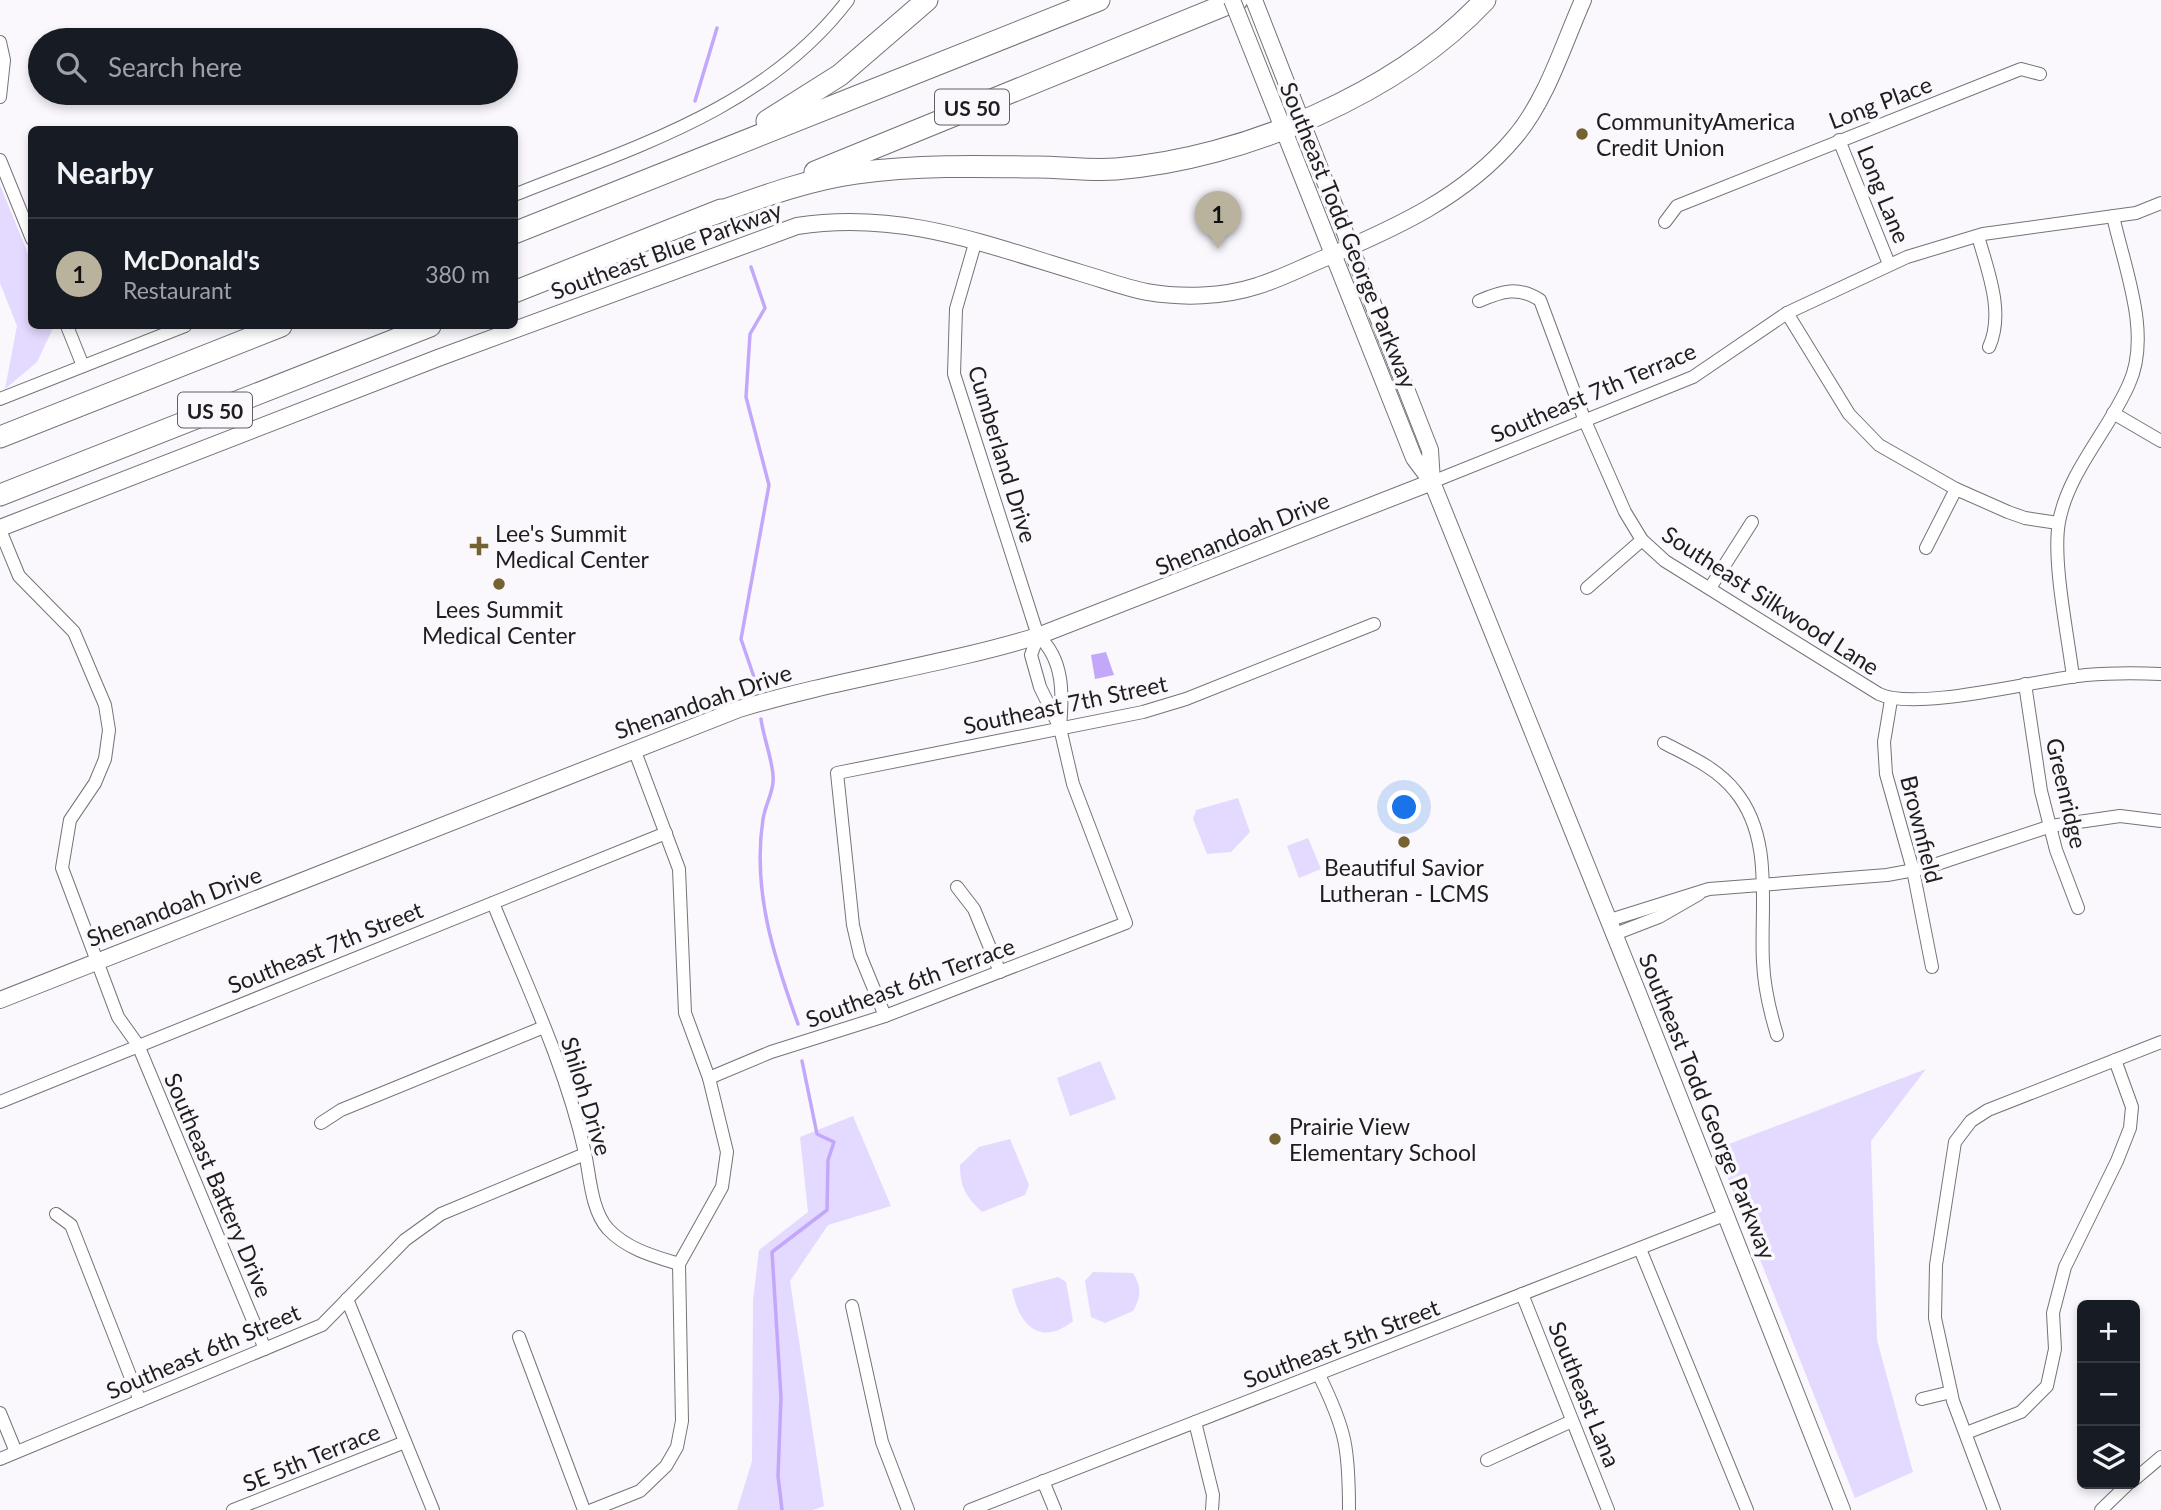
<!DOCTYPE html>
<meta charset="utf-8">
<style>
body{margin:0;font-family:Lato,sans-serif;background:#20242c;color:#f1f3f6}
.controls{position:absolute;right:21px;bottom:21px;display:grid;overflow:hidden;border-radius:10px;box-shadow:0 4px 10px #0003}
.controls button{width:63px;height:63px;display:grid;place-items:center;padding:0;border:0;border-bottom:2px solid #363941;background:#171b24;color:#f1f3f6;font:35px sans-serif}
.you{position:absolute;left:1405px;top:808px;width:24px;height:24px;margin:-18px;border:5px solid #fff;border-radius:50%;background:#1a73e8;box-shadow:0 0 0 10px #1a73e833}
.badge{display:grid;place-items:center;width:46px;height:46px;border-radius:50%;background:#b9b29d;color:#111;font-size:23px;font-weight:700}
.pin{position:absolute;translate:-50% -58px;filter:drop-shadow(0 2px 4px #0008)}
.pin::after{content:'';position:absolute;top:37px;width:24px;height:21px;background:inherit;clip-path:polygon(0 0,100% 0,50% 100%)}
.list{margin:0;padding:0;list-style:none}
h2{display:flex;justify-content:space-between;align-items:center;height:91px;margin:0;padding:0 28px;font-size:30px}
h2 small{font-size:23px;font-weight:400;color:#9ea1a6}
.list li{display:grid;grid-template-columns:46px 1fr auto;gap:21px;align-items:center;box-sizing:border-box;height:112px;padding:0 28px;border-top:2px solid #363941}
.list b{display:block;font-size:26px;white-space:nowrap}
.list p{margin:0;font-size:23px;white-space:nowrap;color:#9ea1a6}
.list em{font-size:23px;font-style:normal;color:#9ea1a6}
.icon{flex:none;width:38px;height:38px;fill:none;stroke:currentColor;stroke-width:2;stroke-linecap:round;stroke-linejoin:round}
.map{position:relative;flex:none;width:2161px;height:1510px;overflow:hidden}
.search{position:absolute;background:#171b24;box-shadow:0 4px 10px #0003;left:28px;top:28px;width:490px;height:77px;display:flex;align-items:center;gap:18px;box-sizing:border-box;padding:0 24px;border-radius:38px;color:#9ea1a6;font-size:26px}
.panel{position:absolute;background:#171b24;box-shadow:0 4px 10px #0003;left:28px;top:126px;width:490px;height:203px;border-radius:10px}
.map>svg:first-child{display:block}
.green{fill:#e4d9fe}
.water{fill:#c3a7fb}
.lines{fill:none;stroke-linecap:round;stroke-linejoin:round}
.stream{stroke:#c3a7fb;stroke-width:3.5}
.street-casing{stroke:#747377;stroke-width:14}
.secondary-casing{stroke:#747377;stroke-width:18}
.highway-casing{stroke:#747377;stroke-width:23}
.street{stroke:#fff;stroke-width:12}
.secondary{stroke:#fff;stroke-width:16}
.highway{stroke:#fff;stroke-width:21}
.secondary-bridge-casing{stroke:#747377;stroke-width:18;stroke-linecap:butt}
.secondary-bridge{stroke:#fff;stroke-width:16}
.poi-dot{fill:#756231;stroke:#faf8fd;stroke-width:2.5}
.labels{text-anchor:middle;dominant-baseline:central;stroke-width:7;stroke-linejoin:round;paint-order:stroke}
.shield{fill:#faf8fd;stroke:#605f62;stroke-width:2}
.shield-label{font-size:21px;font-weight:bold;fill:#1e1e1f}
.street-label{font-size:23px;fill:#1e1e1f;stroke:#faf8fd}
.poi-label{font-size:23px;fill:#1e1e1f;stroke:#faf8fd;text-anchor:start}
</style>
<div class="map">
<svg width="2161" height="1510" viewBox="0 0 2161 1510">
<rect width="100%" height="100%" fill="#faf8fd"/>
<!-- green -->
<g class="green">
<polygon points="0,185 31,261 32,326 54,326 37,362 5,389 17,326 0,283"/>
<polygon points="1238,798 1250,832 1231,852 1207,854 1193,819 1196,810"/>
<polygon points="1308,838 1321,869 1299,878 1287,846"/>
<polygon points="1100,1061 1116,1099 1070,1116 1057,1078"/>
<polygon points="1926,1069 1871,1141 1877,1340 1913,1472 1855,1498 1716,1149"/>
<polygon points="853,1116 891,1206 828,1225 790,1281 824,1506 813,1510 737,1510 752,1461 753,1300 759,1250 808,1212 800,1137"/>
<path d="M1010,1139l19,46 -4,10 -43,17c-16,-15 -22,-25 -22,-47l19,-18z"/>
<path d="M1093,1272l40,1c9,14 8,24 0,38l-28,12 -14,-6 -6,-36z"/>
<path d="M1058,1277l8,5 7,39c-34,27 -55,2 -61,-32z"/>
</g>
<!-- water -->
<polygon class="water" points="1106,652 1114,675 1095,679 1091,655"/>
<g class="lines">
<!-- stream -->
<g class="stream">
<polyline points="695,101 717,28"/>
<polyline points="751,267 765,308 750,334 746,397 769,485 741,639 755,680"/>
<path d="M761,719c2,18 14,47 12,63 -1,13 -8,24 -10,37 -11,72 11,138 35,205"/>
<polyline points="782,1510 778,1476 781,1397 772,1252 827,1210 828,1160 834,1142 817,1134 802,1061"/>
</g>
<defs>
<g id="street">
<polyline points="0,42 4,60 0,97"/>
<polyline points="1839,140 1889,264"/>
<polyline points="0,160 32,239"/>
<path d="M514,195c121,-48 252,-87 334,-195"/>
<polyline points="1665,222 1677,206 2021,69 2040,74"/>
<path d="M1978,236c9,33 27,76 11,111"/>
<path d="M976,240l-20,69 -2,65 84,262c26,23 25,58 22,91"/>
<path d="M1479,301c23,-10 39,-15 61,-1l45,121 40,91 17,28 23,21 214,133c38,18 160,-15 207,-19 25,-2 50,-2 75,-1"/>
<polyline points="1787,313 1849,414 1879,445 1956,489 2008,512 2025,518 2058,523"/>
<polyline points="67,326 83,366"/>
<polyline points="0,399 185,326"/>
<polyline points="2113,413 2161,441"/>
<polyline points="1432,482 1693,377 1787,313 1907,257 1983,234 2136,213 2161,203"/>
<polyline points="0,530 19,576 74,632 105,705 109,730 105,759 95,783 70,820 62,868 118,1017 138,1045 265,1349"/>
<polyline points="1926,548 1956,489"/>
<polyline points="1587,588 1642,540"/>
<polyline points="1710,588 1752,522"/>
<path d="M2073,677c-5,-41 -21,-117 -14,-155 9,-50 50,-92 70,-138 23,-50 -5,-117 -16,-168"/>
<polyline points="2025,684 2041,791 2056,850 2078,908"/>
<polyline points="1891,700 1884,742 1886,774 1913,870 1932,967"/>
<path d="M1664,743c25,13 53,25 71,48 39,47 25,115 28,171 1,24 7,50 14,73"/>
<polyline points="957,887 974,909 1000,972"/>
<path d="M493,903c33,81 73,164 92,250 5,23 6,57 23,76 19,20 45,27 71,35"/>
<polyline points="1610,920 1709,889 1887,875 1925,868 2051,826 2120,816 2161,821"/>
<polyline points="1615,934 1659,917 1699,894"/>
<polyline points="885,1016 860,955 853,925 837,773 1143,712 1186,699 1374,624"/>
<polyline points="709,1078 771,1052 885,1016 1126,923 1073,784 1060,728 1040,687 1031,655 1038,636"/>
<polyline points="0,1102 666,833"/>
<polyline points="321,1123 341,1110 544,1027"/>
<polyline points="56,1214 71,1225 140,1401"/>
<polyline points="1640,1249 1747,1510"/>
<polyline points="1522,1294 1608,1510"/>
<polyline points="347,1299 433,1510"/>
<polyline points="852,1306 882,1442 908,1510"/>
<polyline points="519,1337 584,1510"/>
<path d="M1319,1375c27,55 30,73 30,135"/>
<polyline points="1922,1399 1951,1392"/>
<polyline points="0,1413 16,1452"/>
<polyline points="1195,1422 1213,1495 1212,1510"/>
<polyline points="1966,1433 2021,1412 2047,1386 2055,1349 2053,1313 2065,1267 2117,1161 2130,1128 2132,1107 2115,1060"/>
<polyline points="0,1459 322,1325 405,1240 441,1214 585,1154"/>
<polyline points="1487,1460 1572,1421"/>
<polyline points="2135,1479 2161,1457"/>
<polyline points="1043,1481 1055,1510"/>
<polyline points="233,1510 405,1442"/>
<polyline points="592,1510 640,1491 666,1466 677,1447 682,1421 679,1264 722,1187 727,1152 709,1078 685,1013 679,869 634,749"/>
<polyline points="970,1510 1727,1214"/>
<polyline points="1994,1510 1953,1401 1935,1318 1936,1265 1955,1142 1971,1121 1988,1110 2161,1042"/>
<polyline points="2101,1510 2128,1484"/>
</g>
<g id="secondary">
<polyline points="1254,0 1430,450 1432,482"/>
<path d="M1248,40l166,418 18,24c139,342 276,684 410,1028"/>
<path d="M0,528l438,-170 359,-132c103,-16 187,18 284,47 21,6 44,15 66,19 35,6 76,5 110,-6 23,-7 46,-19 68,-28 70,-30 140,-61 190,-121 32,-38 48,-92 68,-137"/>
<path d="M0,1000l739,-291c99,-30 200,-43 299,-73l394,-154"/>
</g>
<g id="highway">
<polyline points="767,121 840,75 927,0"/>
<polyline points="815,172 1237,0"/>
<path d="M708,216c48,-17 97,-36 148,-43 60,-8 120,-7 180,-6 26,0 54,4 80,2 127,-10 282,-76 369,-169"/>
<polyline points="514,233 1099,0"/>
<polyline points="514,292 721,210"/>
<polyline points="0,437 281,326"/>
<polyline points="0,495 430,326"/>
</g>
</defs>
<!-- street casing -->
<use href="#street" class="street-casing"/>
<!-- secondary casing -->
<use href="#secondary" class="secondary-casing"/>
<!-- highway casing -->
<use href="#highway" class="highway-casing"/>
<!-- street -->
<use href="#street" class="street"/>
<!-- secondary -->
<use href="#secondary" class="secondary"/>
<!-- highway -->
<use href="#highway" class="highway"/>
<defs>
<polyline id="secondary-bridge" points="1232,0 1248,40"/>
</defs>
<!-- secondary-bridge casing -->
<use href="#secondary-bridge" class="secondary-bridge-casing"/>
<!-- secondary-bridge -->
<use href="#secondary-bridge" class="secondary-bridge"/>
</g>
<!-- markers -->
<g class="poi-dot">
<circle cx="1582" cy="134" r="7"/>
<path d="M475.5 535.5h7v7h7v7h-7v7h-7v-7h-7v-7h7z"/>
<circle cx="499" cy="584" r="7"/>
<circle cx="1404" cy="842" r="7"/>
<circle cx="1275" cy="1139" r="7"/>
</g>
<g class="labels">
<!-- shield labels -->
<g class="shield">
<rect x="935" y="89.5" width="74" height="35" rx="5"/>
<rect x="178" y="392.5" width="74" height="35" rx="5"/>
</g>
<g class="shield-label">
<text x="972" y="107">US 50</text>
<text x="215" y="410">US 50</text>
</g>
<!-- street labels -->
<g class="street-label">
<text transform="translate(1880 102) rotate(-21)">Long Place</text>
<text transform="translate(1884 194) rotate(68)">Long Lane</text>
<text transform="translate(1349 235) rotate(68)">Southeast Todd George Parkway</text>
<text transform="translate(666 250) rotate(-20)">Southeast Blue Parkway</text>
<text transform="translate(1593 392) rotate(-23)">Southeast 7th Terrace</text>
<text transform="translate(1003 454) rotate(73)">Cumberland Drive</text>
<text transform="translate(1242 533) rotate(-22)">Shenandoah Drive</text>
<text transform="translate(1771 600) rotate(33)">Southeast Silkwood Lane</text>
<text transform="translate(703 701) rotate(-19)">Shenandoah Drive</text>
<text transform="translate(1065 704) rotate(-12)">Southeast 7th Street</text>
<text transform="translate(2067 793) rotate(77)">Greenridge</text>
<text transform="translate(1922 829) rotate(76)">Brownfield</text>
<text transform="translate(174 906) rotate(-21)">Shenandoah Drive</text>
<text transform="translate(325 947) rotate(-22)">Southeast 7th Street</text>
<text transform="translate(910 982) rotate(-20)">Southeast 6th Terrace</text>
<text transform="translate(587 1096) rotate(73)">Shiloh Drive</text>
<text transform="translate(1708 1106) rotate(68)">Southeast Todd George Parkway</text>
<text transform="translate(219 1185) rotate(67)">Southeast Battery Drive</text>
<text transform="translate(1341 1343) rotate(-21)">Southeast 5th Street</text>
<text transform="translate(203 1351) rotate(-23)">Southeast 6th Street</text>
<text transform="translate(1585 1394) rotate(68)">Southeast Lana</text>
<text transform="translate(311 1457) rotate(-22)">SE 5th Terrace</text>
</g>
<!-- poi labels -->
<g class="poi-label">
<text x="1596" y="121">CommunityAmerica<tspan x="1596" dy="26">Credit Union</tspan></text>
<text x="495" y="533">Lee's Summit<tspan x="495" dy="26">Medical Center</tspan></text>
<text x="499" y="609" text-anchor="middle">Lees Summit<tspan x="499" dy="26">Medical Center</tspan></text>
<text x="1404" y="867" text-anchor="middle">Beautiful Savior<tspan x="1404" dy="26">Lutheran - LCMS</tspan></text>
<text x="1289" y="1126">Prairie View<tspan x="1289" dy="26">Elementary School</tspan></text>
</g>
</g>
</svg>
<div class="controls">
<button>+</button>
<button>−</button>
<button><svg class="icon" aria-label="layers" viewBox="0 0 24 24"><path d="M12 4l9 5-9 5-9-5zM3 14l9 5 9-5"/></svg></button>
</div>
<div class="you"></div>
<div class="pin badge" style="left:1218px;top:249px">1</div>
<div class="search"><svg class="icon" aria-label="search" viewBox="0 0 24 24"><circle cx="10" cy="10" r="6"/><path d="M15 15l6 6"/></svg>Search here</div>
<section class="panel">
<h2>Nearby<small></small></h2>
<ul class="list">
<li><span class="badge">1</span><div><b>McDonald's</b><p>Restaurant</p></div><em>380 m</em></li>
</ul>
</section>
</div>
